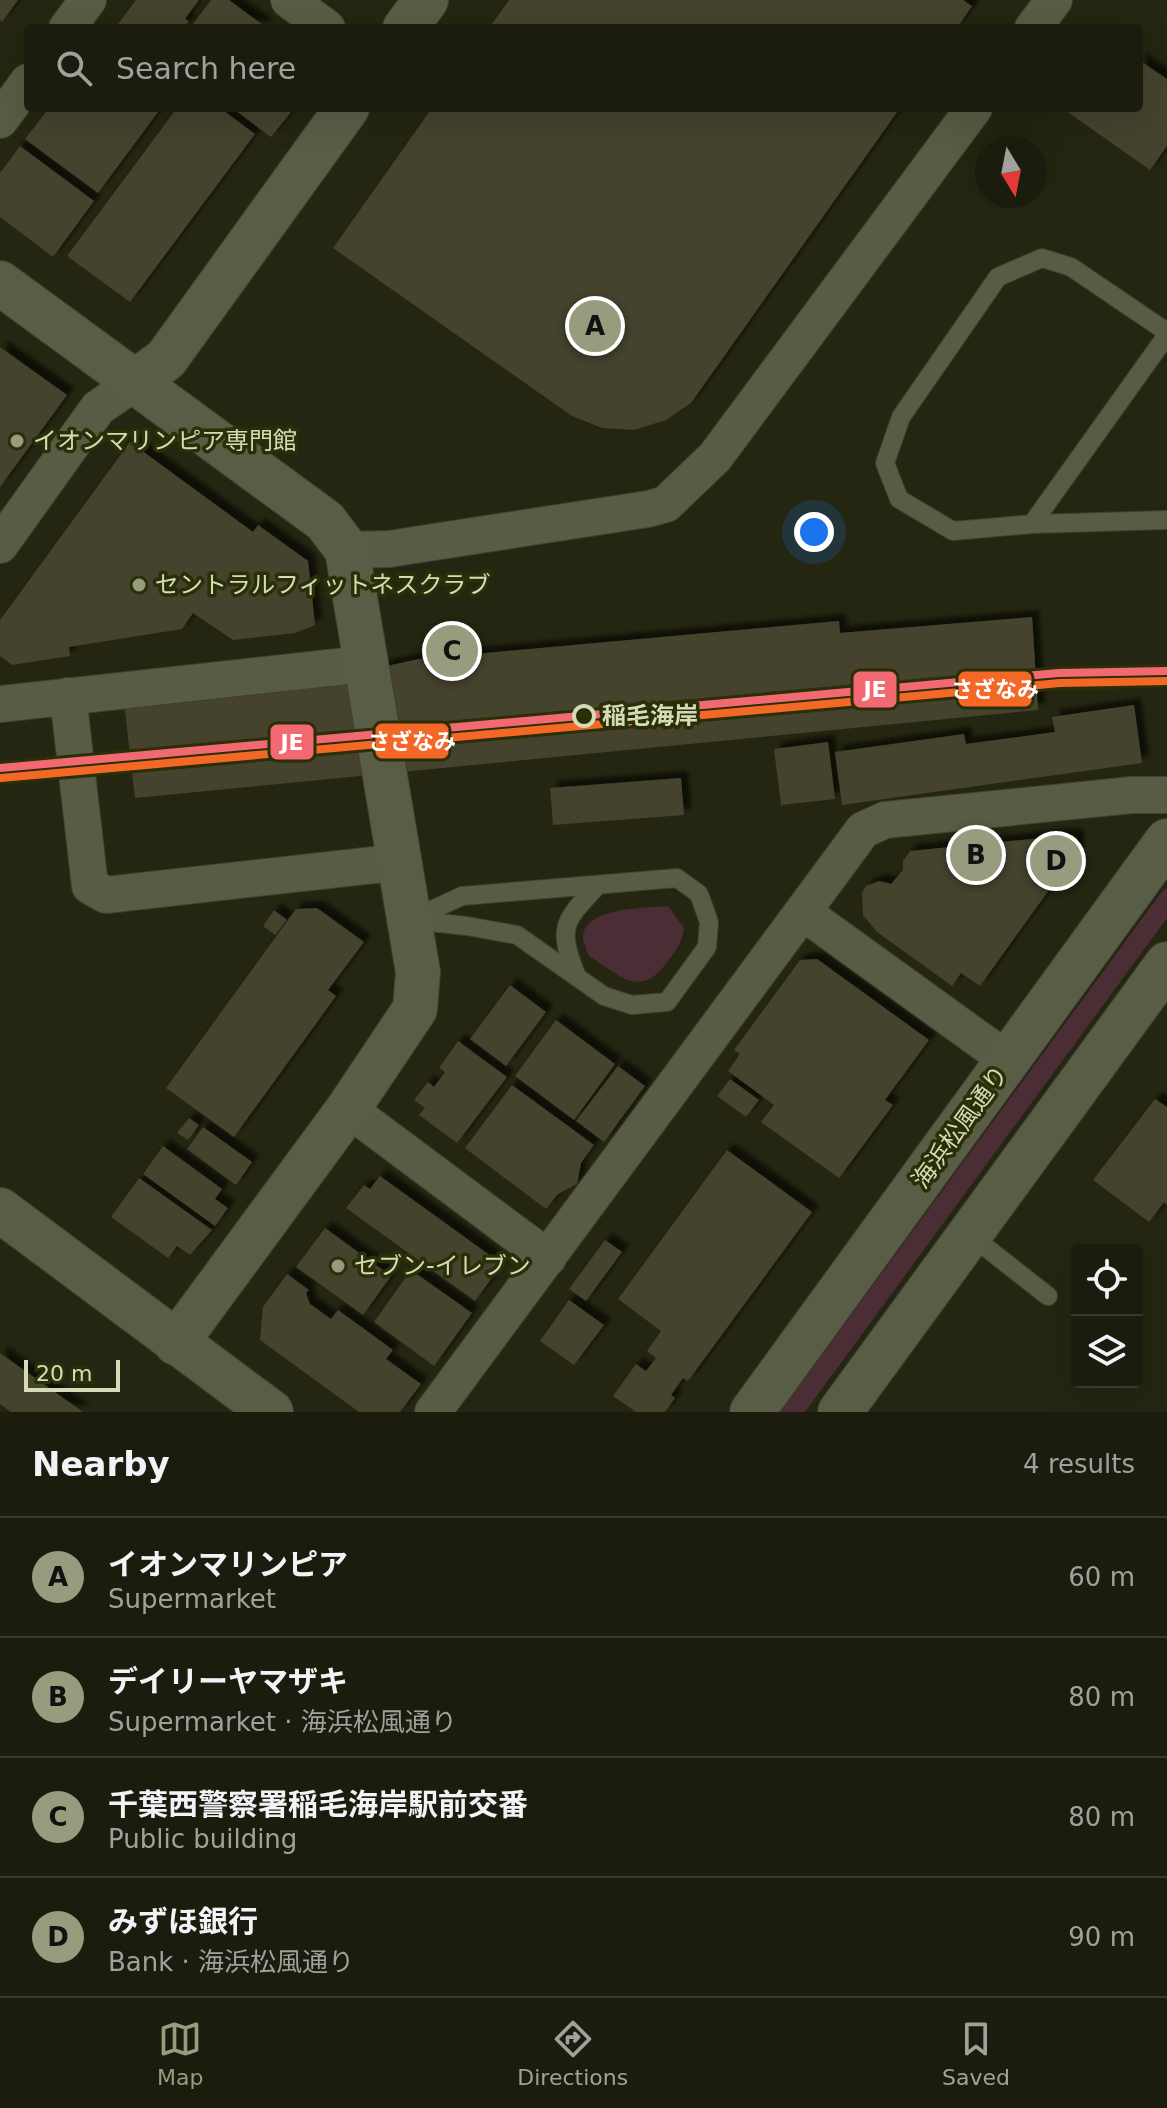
<!DOCTYPE html>
<meta charset="utf-8">
<style>
body{margin:0;font-family:"DejaVu Sans","Noto Sans JP",sans-serif;background:#28291b;color:#f1f3f6}
.controls{position:absolute;right:24px;bottom:24px;display:grid;overflow:hidden;border-radius:8px;box-shadow:0 8px 32px #0002}
.controls button{width:72px;height:72px;display:grid;place-items:center;padding:0;border:0;border-bottom:2px solid #393a2e;background:#1b1c0d;color:#f1f3f6;font:40px sans-serif}
.compass{position:absolute;left:975px;top:136px;width:72px;height:72px;border-radius:50%;background:#1b1c0d;box-shadow:0 8px 32px #0002;rotate:170deg}
.scale{position:absolute;left:24px;bottom:20px;width:96px;box-sizing:border-box;padding-left:8px;border:4px solid #d4dbb7;border-top:0;font-size:22px;line-height:28px;white-space:nowrap;color:#d4dbb7;-webkit-text-stroke:6px #2a2f08;paint-order:stroke}
.you{position:absolute;left:814px;top:532px;width:28px;height:28px;margin:-20px;border:6px solid #fff;border-radius:50%;background:#1a73e8;box-shadow:0 0 0 12px #1a73e833}
.badge{display:grid;place-items:center;width:52px;height:52px;border-radius:50%;background:#969c7d;color:#111;font-size:26px;font-weight:700}
.pin{position:absolute;translate:-50% -50%;border:4px solid #fff;box-shadow:0 2px 8px #0006}
.list{margin:0;padding:0;list-style:none}
h2{display:flex;justify-content:space-between;align-items:center;height:104px;margin:0;padding:0 32px;font-size:34px}
h2 small{font-size:26px;font-weight:400;color:#a0a19d}
.list li{display:grid;grid-template-columns:52px 1fr auto;gap:24px;align-items:center;box-sizing:border-box;height:120px;padding:0 32px;border-top:2px solid #393a2e}
.list b{display:block;font-size:30px;white-space:nowrap}
.list p{margin:0;font-size:26px;white-space:nowrap;color:#a0a19d}
.list em{font-size:26px;font-style:normal;color:#a0a19d}
.icon{flex:none;width:44px;height:44px;fill:none;stroke:currentColor;stroke-width:2;stroke-linecap:round;stroke-linejoin:round}
.map{position:relative;flex:none;width:1167px;height:1412px;overflow:hidden}
.search{position:absolute;background:#1b1c0d;box-shadow:0 8px 32px #0002;left:24px;right:24px;top:24px;height:88px;display:flex;align-items:center;gap:20px;box-sizing:border-box;padding:0 28px;border-radius:8px;color:#a0a19d;font-size:30px}
.sheet{height:584px;background:#1b1c0d}
nav{display:flex;justify-content:space-around;align-items:center;box-sizing:border-box;height:112px;border-top:2px solid #393a2e;background:#1b1c0d;font-size:22px;color:#a0a19d}
nav a{display:grid;justify-items:center;gap:4px}
nav .on{color:#969c7d}
.map>svg:first-child{display:block}
.grass{fill:#4b2d36}
.building{fill:#44432d;filter:url(#shadow)}
.lines{fill:none;stroke-linecap:round;stroke-linejoin:round}
.lane-casing{stroke:#3e412e;stroke-width:20}
.street-casing{stroke:#3e412e;stroke-width:38}
.secondary-casing{stroke:#3e412e;stroke-width:46}
.lane{stroke:#595c44;stroke-width:18}
.street{stroke:#595c44;stroke-width:36}
.secondary{stroke:#5a5d46;stroke-width:44}
.rail-1-casing{stroke:#2a2f08;stroke-width:14}
.rail-2-casing{stroke:#2a2f08;stroke-width:14}
.rail-1{stroke:#f26972;stroke-width:8}
.rail-2{stroke:#f36827;stroke-width:8}
.poi-dot{fill:#969c7d;stroke:#2a2f08;stroke-width:3}
.stop-dot{fill:#2a2f08;stroke:#d4dbb7;stroke-width:4}
.labels{text-anchor:middle;dominant-baseline:central;stroke-width:7;stroke-linejoin:round;paint-order:stroke}
.poi-label{font-size:24px;fill:#d4dbb7;stroke:#2a2f08;text-anchor:start}
.stop-label{font-size:24px;font-weight:bold;fill:#d4dbb7;stroke:#2a2f08;text-anchor:start}
.street-label{font-size:24px;fill:#d4dbb7;stroke:#2a2f08}
.line-badge{stroke:#2a2f08;stroke-width:3}
.badge-label{font-size:22px;text-anchor:middle;font-weight:bold;fill:#fff}
</style>
<div class="map">
<svg width="1167" height="1412" viewBox="0 0 1167 1412">
<defs>
<filter id="shadow"><feDropShadow dx="7" dy="-7" stdDeviation="2" flood-color="#0009"/></filter>
</defs>
<rect width="100%" height="100%" fill="#242611"/>
<!-- grass -->
<g class="grass">
<polygon points="1167,888 1167,918 805,1412 780,1412 1163,890"/>
<path d="M668,906l16,22c-2,14 -7,21 -16,33 -28,39 -47,15 -79,-5 -2,-5 -6,-14 -6,-19 1,-30 63,-29 85,-31z"/>
</g>
<!-- building -->
<g class="building">
<polygon points="0,0 18,0 2,22 0,20"/>
<polygon points="136,0 199,0 185,19 189,21 184,28 115,28"/>
<polygon points="211,0 229,0 267,28 190,28"/>
<polygon points="509,0 963,0 972,6 957,28 489,28"/>
<polygon points="1139,60 1167,79 1167,146 1150,170 1062,108 1139,108"/>
<polygon points="49,108 161,108 98,193 25,139"/>
<polygon points="177,108 220,108 255,134 130,302 67,256"/>
<polygon points="232,108 286,108 291,112 271,137"/>
<polygon points="432,108 900,108 691,403 666,420 634,430 602,428 572,416 333,248"/>
<polygon points="20,146 94,201 53,257 0,217 0,173"/>
<polygon points="0,347 67,395 0,487"/>
<polygon points="130,442 253,532 258,525 308,561 315,625 295,633 233,640 193,613 182,629 69,647 70,656 12,665 0,656 0,620"/>
<polygon points="1032,617 1038,710 135,798 124,702 314,682 419,659 839,621 840,633"/>
<polygon points="1134,705 1142,763 842,805 835,752 964,734 966,744 1055,732 1052,717"/>
<polygon points="828,742 835,799 781,805 774,749"/>
<polygon points="681,778 684,815 553,825 550,788"/>
<polygon points="1072,835 1077,838 1077,851 980,986 961,973 952,986 877,932 863,915 862,893 866,886 879,881 891,884 903,870 903,861 910,851"/>
<polygon points="317,908 364,942 328,990 336,996 234,1137 166,1088 296,909"/>
<polygon points="274,910 287,920 275,935 263,926"/>
<polygon points="817,959 929,1040 885,1100 893,1105 839,1178 761,1122 774,1105 728,1071 740,1054 734,1050 800,960"/>
<polygon points="510,985 546,1012 506,1066 470,1039"/>
<polygon points="556,1020 615,1064 574,1120 515,1076"/>
<polygon points="458,1041 507,1077 457,1143 419,1115 425,1108 414,1100 428,1082 434,1087 445,1072 439,1068"/>
<polygon points="618,1066 645,1086 604,1142 576,1121"/>
<polygon points="730,1079 759,1100 746,1117 717,1096"/>
<polygon points="512,1085 594,1145 581,1163 577,1184 558,1194 546,1209 465,1148"/>
<polygon points="1155,1099 1167,1107 1167,1205 1164,1202 1149,1222 1093,1180"/>
<polygon points="189,1118 199,1125 188,1140 177,1133"/>
<polygon points="203,1127 252,1162 236,1185 187,1149"/>
<polygon points="163,1146 222,1189 215,1199 228,1208 215,1226 143,1174"/>
<polygon points="727,1150 812,1212 688,1381 683,1378 671,1395 675,1398 665,1412 636,1412 613,1396 636,1364 646,1371 656,1358 647,1351 661,1331 618,1299"/>
<polygon points="380,1176 502,1264 475,1301 346,1208 364,1185 370,1189"/>
<polygon points="139,1178 212,1230 190,1255 177,1246 168,1258 111,1217"/>
<polygon points="325,1228 391,1276 363,1315 296,1267"/>
<polygon points="605,1240 622,1252 586,1301 569,1289"/>
<polygon points="411,1270 472,1313 434,1366 374,1322"/>
<polygon points="287,1274 309,1290 306,1293 310,1304 331,1319 338,1310 393,1350 386,1359 421,1384 400,1412 359,1412 260,1340 263,1307"/>
<polygon points="569,1300 604,1325 574,1365 540,1341"/>
<polygon points="0,1353 83,1412 11,1412 0,1404"/>
</g>
<g class="lines">
<defs>
<g id="lane">
<polyline points="1167,332 1071,267 1042,258 998,277 901,417 885,463 899,499 953,531 1032,524 1167,520"/>
<polyline points="1032,524 1167,335"/>
<polygon points="677,878 699,894 709,922 707,947 667,1002 632,1005 604,996 517,935 467,926 410,920 462,896"/>
<path d="M577,977c-20,-50 -14,-55 21,-92"/>
<polyline points="970,1235 1048,1296"/>
</g>
<g id="street">
<polyline points="289,0 327,28"/>
<polyline points="67,28 88,0"/>
<polyline points="1033,28 1054,0"/>
<polyline points="0,120 28,82"/>
<polyline points="0,545 98,408 134,383"/>
<polyline points="347,550 389,549 648,509 666,504 715,457 974,108"/>
<polyline points="68,696 90,886 106,895 401,862"/>
<polyline points="0,704 365,664"/>
<polyline points="804,913 1009,1061"/>
<polyline points="348,1109 548,1258"/>
<polyline points="433,1412 863,830 885,820 1132,795 1167,795"/>
</g>
<g id="secondary">
<polyline points="405,28 426,0"/>
<polyline points="0,283 325,521 347,550 418,972 415,1009 348,1109 176,1343"/>
<polyline points="134,383 166,359 347,108"/>
<polyline points="0,1210 271,1412"/>
<polyline points="752,1412 1167,841"/>
<polyline points="840,1412 1167,964"/>
</g>
</defs>
<!-- lane casing -->
<use href="#lane" class="lane-casing"/>
<!-- street casing -->
<use href="#street" class="street-casing"/>
<!-- secondary casing -->
<use href="#secondary" class="secondary-casing"/>
<!-- lane -->
<use href="#lane" class="lane"/>
<!-- street -->
<use href="#street" class="street"/>
<!-- secondary -->
<use href="#secondary" class="secondary"/>
<defs>
<polyline id="rail-1" points="0,768 1059,673 1167,671"/>
<polyline id="rail-2" points="1,778 1060,683 1167,681"/>
</defs>
<!-- rail-1 casing -->
<use href="#rail-1" class="rail-1-casing"/>
<!-- rail-2 casing -->
<use href="#rail-2" class="rail-2-casing"/>
<!-- rail-1 -->
<use href="#rail-1" class="rail-1"/>
<!-- rail-2 -->
<use href="#rail-2" class="rail-2"/>
</g>
<!-- markers -->
<g class="poi-dot">
<circle cx="17" cy="441" r="8"/>
<circle cx="139" cy="585" r="8"/>
<circle cx="338" cy="1266" r="8"/>
</g>
<circle class="stop-dot" cx="584" cy="716" r="10"/>
<g class="labels">
<!-- poi labels -->
<g class="poi-label">
<text x="33" y="441">イオンマリンピア専門館</text>
<text x="155" y="585">セントラルフィットネスクラブ</text>
<text x="354" y="1266">セブン-イレブン</text>
</g>
<!-- stop labels -->
<g class="stop-label">
<text x="602" y="716">稲毛海岸</text>
</g>
<!-- street labels -->
<g class="street-label">
<text transform="translate(960 1127) rotate(-54)">海浜松風通り</text>
</g>
</g>
<g class="line-badge">
<rect x="957" y="670" width="76" height="38" rx="8" fill="#f36827"/>
<rect x="852" y="670" width="46" height="39" rx="8" fill="#f26972"/>
<rect x="374" y="722" width="76" height="38" rx="8" fill="#f36827"/>
<rect x="269" y="723" width="46" height="38" rx="8" fill="#f26972"/>
</g>
<g class="badge-label">
<text x="995" y="697">さざなみ</text>
<text x="875" y="697">JE</text>
<text x="412" y="749">さざなみ</text>
<text x="292" y="750">JE</text>
</g>
</svg>
<div class="controls">
<button><svg class="icon" aria-label="locate" viewBox="0 0 24 24"><circle cx="12" cy="12" r="6"/><path d="M12 2v4M12 18v4M2 12h4M18 12h4"/></svg></button>
<button><svg class="icon" aria-label="layers" viewBox="0 0 24 24"><path d="M12 4l9 5-9 5-9-5zM3 14l9 5 9-5"/></svg></button>
</div>
<svg class="compass" viewBox="-18 -18 36 36"><path d="M0-13l5 13h-10z" fill="#e53935"/><path d="M0 13l5-13h-10z" fill="#a0a19d"/></svg>
<div class="scale">20 m</div>
<div class="you"></div>
<div class="pin badge" style="left:595px;top:326px">A</div>
<div class="pin badge" style="left:976px;top:855px">B</div>
<div class="pin badge" style="left:452px;top:651px">C</div>
<div class="pin badge" style="left:1056px;top:861px">D</div>
<div class="search"><svg class="icon" aria-label="search" viewBox="0 0 24 24"><circle cx="10" cy="10" r="6"/><path d="M15 15l6 6"/></svg>Search here</div>
</div>
<section class="sheet">
<h2>Nearby<small>4 results</small></h2>
<ul class="list">
<li><span class="badge">A</span><div><b>イオンマリンピア</b><p>Supermarket</p></div><em>60 m</em></li>
<li><span class="badge">B</span><div><b>デイリーヤマザキ</b><p>Supermarket · 海浜松風通り</p></div><em>80 m</em></li>
<li><span class="badge">C</span><div><b>千葉西警察署稲毛海岸駅前交番</b><p>Public building</p></div><em>80 m</em></li>
<li><span class="badge">D</span><div><b>みずほ銀行</b><p>Bank · 海浜松風通り</p></div><em>90 m</em></li>
</ul>
</section>
<nav>
<a class="on"><svg class="icon" aria-label="map" viewBox="0 0 24 24"><path d="M3 6l6-2 6 2 6-2v14l-6 2-6-2-6 2zM9 4v14M15 6v14"/></svg>Map</a>
<a><svg class="icon" aria-label="directions" viewBox="0 0 24 24"><path d="M12 3l9 9-9 9-9-9zM9 14v-3h6M13 9l2 2-2 2"/></svg>Directions</a>
<a><svg class="icon" aria-label="saved" viewBox="0 0 24 24"><path d="M7 4h10v16l-5-4-5 4z"/></svg>Saved</a>
</nav>
